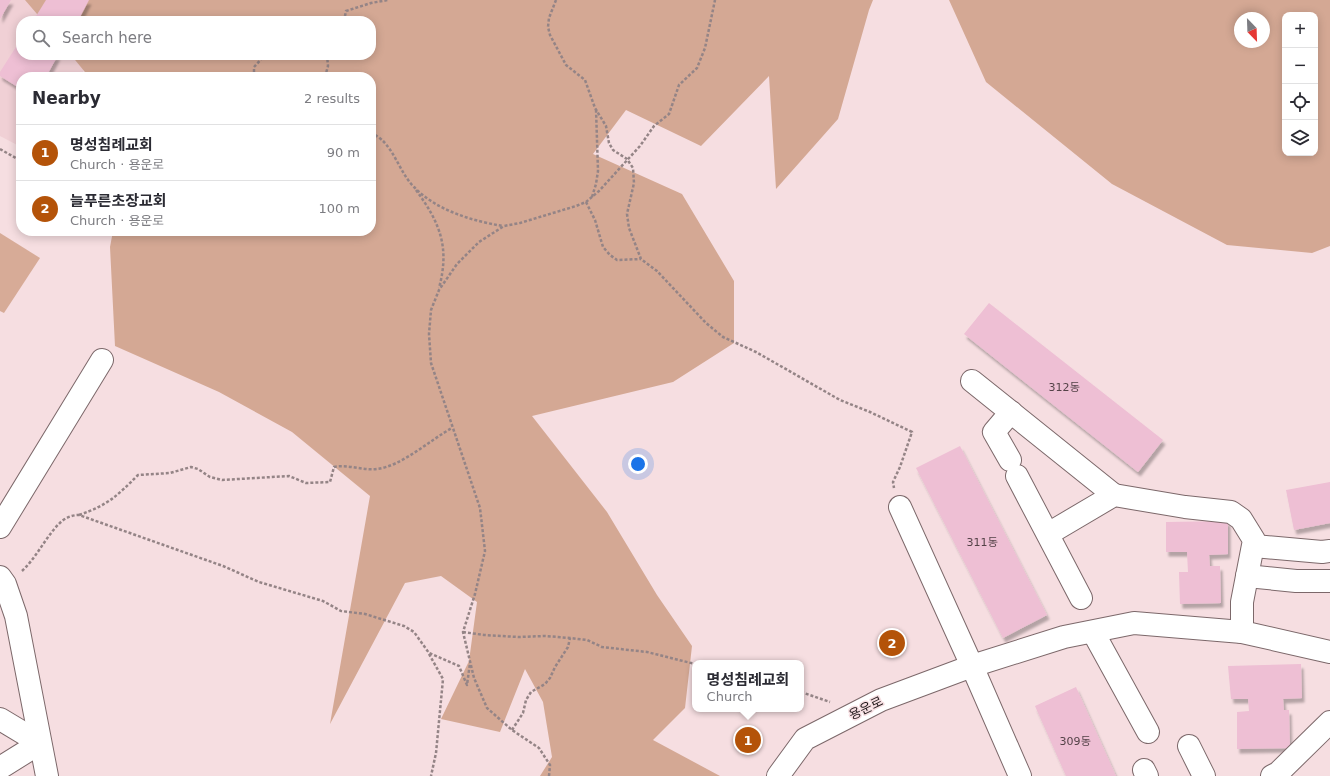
<!DOCTYPE html>
<meta charset="utf-8">
<style>
body{margin:0;font-family:"DejaVu Sans","Noto Sans KR",sans-serif;background:#f7f7f7;color:#2b2b33}
.controls{position:absolute;right:12px;top:12px;display:grid;overflow:hidden;border-radius:8px;box-shadow:0 2px 10px #0003}
.controls button{width:36px;height:36px;display:grid;place-items:center;padding:0;border:0;border-bottom:1px solid #e1e1e2;background:#fff;color:#2b2b33;font:20px sans-serif}
.compass{position:absolute;left:1234px;top:12px;width:36px;height:36px;border-radius:50%;background:#fff;box-shadow:0 2px 10px #0003;rotate:157deg}
.you{position:absolute;left:638px;top:464px;width:14px;height:14px;margin:-10px;border:3px solid #fff;border-radius:50%;background:#1a73e8;box-shadow:0 0 0 6px #1a73e833}
.badge{display:grid;place-items:center;width:26px;height:26px;border-radius:50%;background:#b45309;color:#fff;font-size:13px;font-weight:700}
.pin{position:absolute;translate:-50% -50%;border:2px solid #fff;box-shadow:0 1px 4px #0006}
.popup{position:absolute;left:692px;top:660px;width:112px;height:52px;box-sizing:border-box;display:grid;place-content:center;border-radius:8px;background:#fff;filter:drop-shadow(0 1px 3px #0005);font-size:13px;white-space:nowrap;color:#7c7c81}
.popup b{font-size:15px;color:#2b2b33}
.popup::after{content:'';position:absolute;left:50%;top:100%;margin-left:-8px;border:8px solid transparent;border-top-color:#fff}
.list{margin:0;padding:0;list-style:none}
h2{display:flex;justify-content:space-between;align-items:center;height:52px;margin:0;padding:0 16px;font-size:17px}
h2 small{font-size:13px;font-weight:400;color:#7c7c81}
.list li{display:grid;grid-template-columns:26px 1fr auto;gap:12px;align-items:center;box-sizing:border-box;height:56px;padding:0 16px;border-top:1px solid #e1e1e2}
.list b{display:block;font-size:15px;white-space:nowrap}
.list p{margin:0;font-size:13px;white-space:nowrap;color:#7c7c81}
.list em{font-size:13px;font-style:normal;color:#7c7c81}
.icon{flex:none;width:22px;height:22px;fill:none;stroke:currentColor;stroke-width:2;stroke-linecap:round;stroke-linejoin:round}
.map{position:relative;flex:none;width:1330px;height:776px;overflow:hidden}
.search{position:absolute;background:#fff;box-shadow:0 2px 10px #0003;left:16px;top:16px;width:360px;height:44px;display:flex;align-items:center;gap:10px;box-sizing:border-box;padding:0 14px;border-radius:16px;color:#7c7c81;font-size:15px}
.panel{position:absolute;background:#fff;box-shadow:0 2px 10px #0003;left:16px;top:72px;width:360px;height:164px;border-radius:16px}
.map>svg:first-child{display:block}
.built{fill:#f0d0d5}
.green{fill:#d7ab97}
.forest{fill:#d4a894;fill-rule:evenodd}
.building{fill:#eebfd4;filter:url(#shadow)}
.lines{fill:none;stroke-linecap:round;stroke-linejoin:round}
.minor-casing{stroke:#7c686a;stroke-width:24}
.secondary-casing{stroke:#7c686a;stroke-width:24}
.path{stroke:#948486;stroke-width:2.5;stroke-dasharray:3 2;stroke-linecap:butt}
.minor{stroke:#fff;stroke-width:22}
.secondary{stroke:#fff;stroke-width:22}
.labels{text-anchor:middle;dominant-baseline:central;stroke-width:3;stroke-linejoin:round;paint-order:stroke}
.number-label{font-size:11px;fill:#544248}
.street-label{font-size:13px;fill:#20181a;stroke:#f6dee1}
</style>
<div class="map">
<svg width="1330" height="776" viewBox="0 0 1330 776">
<defs>
<filter id="shadow"><feDropShadow dx="2.5" dy="4.5" stdDeviation="1" flood-color="#0004"/></filter>
</defs>
<rect width="100%" height="100%" fill="#f6dee1"/>
<!-- built -->
<polygon class="built" points="0,0 123,0 111,21 21,21 21,55 92,55 80,77 21,77 21,147 0,136"/>
<!-- green -->
<polygon class="green" points="0,233 40,258 4,313 0,311"/>
<!-- forest -->
<g class="forest">
<polygon points="25,0 873,0 869,10 838,119 776,189 769,76 701,146 626,110 593,154 682,194 734,281 734,343 673,382 532,416 607,512 657,595 692,646 685,708 653,740 720,776 540,776 552,757 543,702 525,669 500,732 441,719 469,661 477,602 441,576 405,583 330,724 370,496 292,432 219,392 115,346 110,247 113,231 371,231 371,77 89,77 71,55 371,55 371,21 43,21"/>
<path d="M949,0h381v246l-18,7 -85,-8 -115,-61 -126,-102zM1285,15h30v138h-30zM1240,18h24v24h-24z"/>
</g>
<!-- building -->
<g class="building">
<polygon points="0,0 11,0 0,19"/>
<polygon points="46,0 89,0 78,21 33,21"/>
<polygon points="21,39 21,55 58,55 46,77 21,77 21,89 0,76 0,72"/>
<polygon points="989,303 1163,440 1138,472 964,334"/>
<polygon points="960,446 1047,615 1003,638 916,468"/>
<polygon points="1330,482 1330,523 1294,530 1286,490"/>
<polygon points="1228,521 1228,554 1209,555 1210,566 1220,566 1221,603 1180,604 1179,572 1188,572 1187,552 1166,552 1166,522"/>
<polygon points="1301,664 1302,698 1283,699 1284,710 1289,710 1290,748 1237,749 1237,712 1249,711 1248,699 1231,699 1228,666"/>
<polygon points="1076,687 1116,776 1066,776 1035,706"/>
</g>
<g class="lines">
<defs>
<g id="minor">
<polyline points="972,381 1114,495"/>
<polyline points="1010,460 994,432 1011,412"/>
<polyline points="1017,476 1081,598"/>
<polyline points="0,527 102,360"/>
<polyline points="1048,534 1114,495 1185,507 1231,512 1241,519 1254,540 1242,602 1242,632"/>
<polyline points="1254,546 1322,552 1330,551"/>
<polyline points="1247,576 1296,581 1330,581"/>
<polyline points="0,577 5,584 16,616 47,776"/>
<polyline points="1093,632 1148,732"/>
<polyline points="0,719 40,743"/>
<polyline points="1189,746 1204,776"/>
<polyline points="0,768 40,743"/>
<polyline points="1144,770 1147,776"/>
<polyline points="778,776 805,739 881,700 972,666 1064,637 1134,623 1242,632 1330,652"/>
<polyline points="1272,776 1278,773 1330,722"/>
</g>
<polyline id="secondary" points="900,507 972,666 1020,776"/>
</defs>
<!-- minor casing -->
<use href="#minor" class="minor-casing"/>
<!-- secondary casing -->
<use href="#secondary" class="secondary-casing"/>
<!-- path -->
<g class="path">
<polyline points="556,0 549,18 548,27 550,35 566,65 585,80 595,108 606,126 609,143 613,150 627,159 633,168 634,183 627,214 629,228 641,259 657,271 706,323 723,337 756,352 840,400 870,412 912,432 900,467 893,482 894,488"/>
<polyline points="344,21 346,11 371,3 388,0"/>
<polyline points="254,77 254,67 265,55"/>
<polyline points="325,77 328,66 327,55"/>
<path d="M371,132c4,3 9,6 12,9 13,13 18,33 31,46 23,24 59,34 89,39"/>
<polyline points="0,149 21,161"/>
<path d="M416,190c24,33 34,57 23,98"/>
<polyline points="592,197 596,184 598,171 596,109"/>
<polyline points="586,202 595,220 603,247 610,255 617,260 641,259"/>
<path d="M79,515c29,-10 38,-19 59,-40l32,-2 21,-6 7,2 12,8 12,3 67,-4 17,7 24,-1 4,-15c15,-3 29,4 43,2 25,-3 53,-29 75,-41"/>
<path d="M22,571c16,-15 25,-37 40,-50 5,-4 11,-6 17,-6l144,51 36,16 64,19 18,10 24,3 39,12 10,6 15,21 30,13 8,19 3,-22"/>
<polyline points="463,632 484,635 518,637 545,636 570,638 587,640 602,647 647,652 695,664"/>
<polyline points="429,654 443,679 436,753 431,776"/>
<polyline points="801,692 830,702"/>
<polyline points="512,730 523,713 526,700 531,692 545,684 550,678 555,667 568,647 570,638"/>
<polyline points="549,776 550,765 539,748 512,730 487,708 474,678 463,632 475,594 485,551 480,508 431,363 429,334 431,310 439,290 457,264 479,242 504,226 520,223 576,206 586,202 599,191 640,146 654,126 669,114 679,85 697,68 705,48 715,0"/>
</g>
<!-- minor -->
<use href="#minor" class="minor"/>
<!-- secondary -->
<use href="#secondary" class="secondary"/>
</g>
<g class="labels">
<!-- number labels -->
<g class="number-label">
<text x="1064" y="387">312동</text>
<text x="982" y="542">311동</text>
<text x="1075" y="741">309동</text>
</g>
<!-- street labels -->
<g class="street-label">
<text transform="translate(866 708) rotate(-26)">용운로</text>
</g>
</g>
</svg>
<div class="controls">
<button>+</button>
<button>−</button>
<button><svg class="icon" aria-label="locate" viewBox="0 0 24 24"><circle cx="12" cy="12" r="6"/><path d="M12 2v4M12 18v4M2 12h4M18 12h4"/></svg></button>
<button><svg class="icon" aria-label="layers" viewBox="0 0 24 24"><path d="M12 4l9 5-9 5-9-5zM3 14l9 5 9-5"/></svg></button>
</div>
<svg class="compass" viewBox="-18 -18 36 36"><path d="M0-13l5 13h-10z" fill="#e53935"/><path d="M0 13l5-13h-10z" fill="#7c7c81"/></svg>
<div class="you"></div>
<div class="pin badge" style="left:748px;top:740px">1</div>
<div class="popup"><b>명성침례교회</b>Church</div>
<div class="pin badge" style="left:892px;top:643px">2</div>
<div class="search"><svg class="icon" aria-label="search" viewBox="0 0 24 24"><circle cx="10" cy="10" r="6"/><path d="M15 15l6 6"/></svg>Search here</div>
<section class="panel">
<h2>Nearby<small>2 results</small></h2>
<ul class="list">
<li><span class="badge">1</span><div><b>명성침례교회</b><p>Church · 용운로</p></div><em>90 m</em></li>
<li><span class="badge">2</span><div><b>늘푸른초장교회</b><p>Church · 용운로</p></div><em>100 m</em></li>
</ul>
</section>
</div>
